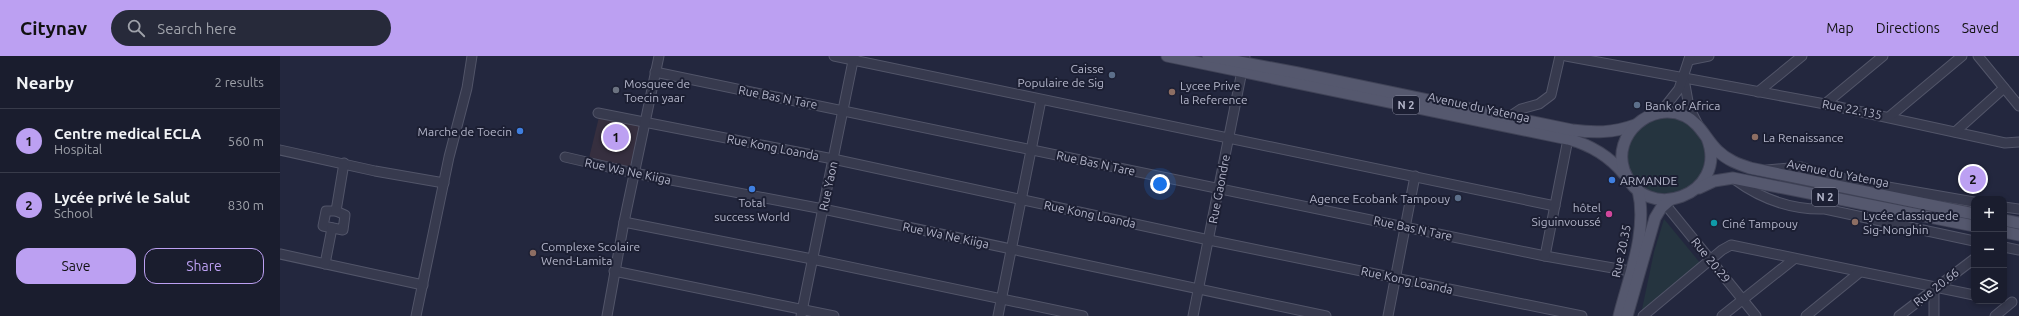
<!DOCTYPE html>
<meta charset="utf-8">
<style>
body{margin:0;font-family:Ubuntu,sans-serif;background:#272a3a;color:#f1f3f6}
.controls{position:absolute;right:12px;bottom:12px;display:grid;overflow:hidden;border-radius:8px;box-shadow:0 2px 6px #0003}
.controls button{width:36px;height:36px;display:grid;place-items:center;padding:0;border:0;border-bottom:1px solid #383b4a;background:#1a1d2e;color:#f1f3f6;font:20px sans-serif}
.you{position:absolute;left:880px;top:128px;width:14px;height:14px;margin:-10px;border:3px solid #fff;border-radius:50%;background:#1a73e8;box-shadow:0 0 0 6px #1a73e833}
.badge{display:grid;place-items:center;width:26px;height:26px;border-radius:50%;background:#bca0f2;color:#111;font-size:13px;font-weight:700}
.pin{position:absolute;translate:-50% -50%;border:2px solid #fff;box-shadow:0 1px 4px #0006}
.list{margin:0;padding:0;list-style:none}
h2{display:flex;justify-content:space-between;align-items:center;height:52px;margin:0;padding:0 16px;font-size:17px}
h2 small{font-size:13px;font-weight:400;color:#9fa2aa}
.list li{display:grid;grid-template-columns:26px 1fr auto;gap:12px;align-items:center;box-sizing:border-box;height:64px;padding:0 16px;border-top:1px solid #383b4a}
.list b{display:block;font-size:15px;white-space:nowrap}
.list p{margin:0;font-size:13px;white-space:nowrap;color:#9fa2aa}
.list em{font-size:13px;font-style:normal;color:#9fa2aa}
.actions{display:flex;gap:8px;padding:12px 16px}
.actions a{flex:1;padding:9px 0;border:1px solid #bca0f2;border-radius:12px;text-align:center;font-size:14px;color:#bca0f2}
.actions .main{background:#bca0f2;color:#111}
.icon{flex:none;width:22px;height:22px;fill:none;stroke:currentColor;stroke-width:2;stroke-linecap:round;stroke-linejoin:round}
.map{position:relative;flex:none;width:1739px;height:260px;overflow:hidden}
header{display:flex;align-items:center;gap:24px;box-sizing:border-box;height:56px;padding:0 20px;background:#bca0f2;color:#111}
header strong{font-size:19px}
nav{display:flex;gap:22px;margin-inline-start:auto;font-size:14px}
.search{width:280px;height:36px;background:#272a3a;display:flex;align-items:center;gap:10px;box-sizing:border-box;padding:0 14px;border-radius:22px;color:#9fa2aa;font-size:15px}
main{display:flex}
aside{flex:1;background:#1a1d2e}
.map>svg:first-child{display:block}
.medical{fill:#362f3f}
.green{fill:#25343f}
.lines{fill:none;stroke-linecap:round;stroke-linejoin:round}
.stream{stroke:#313660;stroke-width:2}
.minor-casing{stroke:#525569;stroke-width:11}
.major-casing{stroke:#404357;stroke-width:13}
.minor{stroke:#373a4e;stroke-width:9}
.major{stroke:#55586e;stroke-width:11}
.service-dot{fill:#5c6f8a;stroke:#1c1f33;stroke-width:1.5}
.worship-dot{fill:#6b7280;stroke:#1c1f33;stroke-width:1.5}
.education-dot{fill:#8d6e63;stroke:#1c1f33;stroke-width:1.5}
.shop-dot{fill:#3f7fe0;stroke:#1c1f33;stroke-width:1.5}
.hotel-dot{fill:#d1479c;stroke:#1c1f33;stroke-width:1.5}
.culture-dot{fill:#0f9aa8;stroke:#1c1f33;stroke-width:1.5}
.labels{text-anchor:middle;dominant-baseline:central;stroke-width:4;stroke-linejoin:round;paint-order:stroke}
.shield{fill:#1c1f33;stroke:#86889c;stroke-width:1}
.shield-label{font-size:11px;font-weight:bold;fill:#b3b5c9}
.poi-label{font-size:12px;fill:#b3b5c9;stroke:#1c1f33;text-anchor:start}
.street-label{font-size:12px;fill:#b3b5c9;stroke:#1c1f33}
</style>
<header>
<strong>Citynav</strong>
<div class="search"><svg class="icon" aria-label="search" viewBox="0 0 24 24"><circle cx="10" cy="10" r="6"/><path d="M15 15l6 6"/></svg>Search here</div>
<nav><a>Map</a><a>Directions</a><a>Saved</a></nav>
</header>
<main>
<aside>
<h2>Nearby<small>2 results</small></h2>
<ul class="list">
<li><span class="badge">1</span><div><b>Centre medical ECLA</b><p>Hospital</p></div><em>560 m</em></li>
<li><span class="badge">2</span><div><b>Lycée privé le Salut</b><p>School</p></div><em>830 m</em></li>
</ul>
<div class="actions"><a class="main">Save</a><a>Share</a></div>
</aside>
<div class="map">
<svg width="1739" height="260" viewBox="0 0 1739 260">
<rect width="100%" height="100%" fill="#23273e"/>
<!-- medical -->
<polygon class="medical" points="319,61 362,69 354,107 350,111 309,102"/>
<!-- green -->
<g class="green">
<circle cx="1386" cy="100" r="39"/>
<polygon points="1384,163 1421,208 1361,258 1374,196"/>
</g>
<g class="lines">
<!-- stream -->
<polyline class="stream" points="575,16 577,7"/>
<defs>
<g id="minor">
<polyline points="554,0 1275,150"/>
<polyline points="1286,0 1545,48 1725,87 1739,86"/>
<polyline points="1698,0 1739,50"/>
<polyline points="1409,4 1429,0"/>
<polyline points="375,16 1265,200 1350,215"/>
<polyline points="1404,23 1409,51 1418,69"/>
<polyline points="1478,36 1522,0"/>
<polyline points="1545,48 1603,0"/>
<polyline points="318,57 553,103 929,184 1302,260"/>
<polyline points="1380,57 1399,33 1410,0"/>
<polyline points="1229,61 1241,53 1259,48 1271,39 1280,0"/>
<polyline points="1609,61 1682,0"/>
<polyline points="1675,76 1724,32"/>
<polyline points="0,94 95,115 164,127"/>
<polyline points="285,101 354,117 543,153 1046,260"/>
<polyline points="1487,114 1521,111 1540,118 1585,127 1694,146"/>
<path d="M1454,123c27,20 57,31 91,30l149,32"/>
<polyline points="1385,148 1476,260"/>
<polyline points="1724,151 1739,153"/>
<polygon points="46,155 56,155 65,159 63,174 43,170"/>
<polyline points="56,155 64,107"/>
<polyline points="344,166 532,203 803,260"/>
<polyline points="1724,191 1739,194"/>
<polyline points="0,198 143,229"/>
<polyline points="1265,200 1288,83"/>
<polyline points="45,208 52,172"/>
<polyline points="334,215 554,260"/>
<polyline points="1654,232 1654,260"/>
<polyline points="136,260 169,101 187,32 192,0"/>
<polyline points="327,260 344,166 379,0"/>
<polyline points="521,260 574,0"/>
<polyline points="718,260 761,44"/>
<polyline points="913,260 965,0"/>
<polyline points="1108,260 1135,120"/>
<polyline points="1363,260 1442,194 1451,189 1694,239"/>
<polyline points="1442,260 1514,203"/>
<polyline points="1526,260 1580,216"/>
<polyline points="1619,260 1694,203"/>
<polyline points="1715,260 1732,246"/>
</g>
<g id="major">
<path d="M887,0l401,83c23,6 41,17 56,35"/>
<path d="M928,0l90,17 274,57c22,3 41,3 63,-5"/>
<path d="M1427,82c23,57 -63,88 -83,32 -12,-35 27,-70 61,-54 16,8 21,24 33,35 9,9 20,13 32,17l224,46"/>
<polyline points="1419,132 1434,125 1453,122 1694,170"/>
<polyline points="1724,164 1739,167"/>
<polyline points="1724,176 1739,179"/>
<path d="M1339,260c10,-40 29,-85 19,-126"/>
<polyline points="1347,260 1375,162 1381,152 1390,144"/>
</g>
</defs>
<!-- minor casing -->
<use href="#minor" class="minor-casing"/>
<!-- major casing -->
<use href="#major" class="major-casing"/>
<!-- minor -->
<use href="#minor" class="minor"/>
<!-- major -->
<use href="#major" class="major"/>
</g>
<!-- markers -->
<g class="service-dot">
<circle cx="832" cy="19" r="4"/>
<circle cx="1357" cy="49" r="4"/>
<circle cx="1178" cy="142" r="4"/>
</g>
<circle class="worship-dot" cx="336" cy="34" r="4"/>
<g class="education-dot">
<circle cx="892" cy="36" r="4"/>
<circle cx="1475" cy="81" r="4"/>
<circle cx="1575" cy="166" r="4"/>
<circle cx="253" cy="197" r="4"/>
</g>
<g class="shop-dot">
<circle cx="240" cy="75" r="4"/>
<circle cx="1332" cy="124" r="4"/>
<circle cx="472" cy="133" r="4"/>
</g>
<circle class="hotel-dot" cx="1329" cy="158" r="4"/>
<circle class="culture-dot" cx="1434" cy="167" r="4"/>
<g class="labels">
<!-- shield labels -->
<g class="shield">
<rect x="1113" y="40" width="26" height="18" rx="3"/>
<rect x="1532" y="132" width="26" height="18" rx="3"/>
</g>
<g class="shield-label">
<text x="1126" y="49">N 2</text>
<text x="1545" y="141">N 2</text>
</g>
<!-- poi labels -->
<g class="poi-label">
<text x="824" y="12" text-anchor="end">Caisse<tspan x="824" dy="14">Populaire de Sig</tspan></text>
<text x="344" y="27">Mosquee de<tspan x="344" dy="14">Toecin yaar</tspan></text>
<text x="900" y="29">Lycee Prive<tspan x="900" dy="14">la Reference</tspan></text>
<text x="1365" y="49">Bank of Africa</text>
<text x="232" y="75" text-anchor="end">Marche de Toecin</text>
<text x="1483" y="81">La Renaissance</text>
<text x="1340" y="124">ARMANDE</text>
<text x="1170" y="142" text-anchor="end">Agence Ecobank Tampouy</text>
<text x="472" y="146" text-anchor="middle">Total<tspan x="472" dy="14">success World</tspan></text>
<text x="1321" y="151" text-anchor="end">hôtel<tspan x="1321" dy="14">Siguinvoussé</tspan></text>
<text x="1583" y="159">Lycée classiquede<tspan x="1583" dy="14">Sig-Nonghin</tspan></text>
<text x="1442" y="167">Ciné Tampouy</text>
<text x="261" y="190">Complexe Scolaire<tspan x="261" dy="14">Wend-Lamita</tspan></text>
</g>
<!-- street labels -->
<g class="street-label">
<text transform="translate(498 41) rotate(11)">Rue Bas N Tare</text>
<text transform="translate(1199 51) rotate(12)">Avenue du Yatenga</text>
<text transform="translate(1572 53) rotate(11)">Rue 22.135</text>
<text transform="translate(493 91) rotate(11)">Rue Kong Loanda</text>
<text transform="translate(816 107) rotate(12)">Rue Bas N Tare</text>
<text transform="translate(348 115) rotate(12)">Rue Wa Ne Kiiga</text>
<text transform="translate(1558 117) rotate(11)">Avenue du Yatenga</text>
<text transform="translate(548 130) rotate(-78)">Rue Yaon</text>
<text transform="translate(939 133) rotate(-79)">Rue Gaondre</text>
<text transform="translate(810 158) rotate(12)">Rue Kong Loanda</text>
<text transform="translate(1133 172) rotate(12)">Rue Bas N Tare</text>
<text transform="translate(666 179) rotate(12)">Rue Wa Ne Kiiga</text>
<text transform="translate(1341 195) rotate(-78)">Rue 20.35</text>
<text transform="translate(1431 204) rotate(51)">Rue 20.29</text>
<text transform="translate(1127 224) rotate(12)">Rue Kong Loanda</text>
<text transform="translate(1656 231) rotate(-38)">Rue 20.66</text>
</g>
</g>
</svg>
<div class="controls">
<button>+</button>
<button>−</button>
<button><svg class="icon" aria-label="layers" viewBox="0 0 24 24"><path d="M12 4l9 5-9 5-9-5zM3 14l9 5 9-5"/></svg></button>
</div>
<div class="you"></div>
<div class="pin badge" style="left:336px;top:81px">1</div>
<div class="pin badge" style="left:1693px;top:123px">2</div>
</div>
</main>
